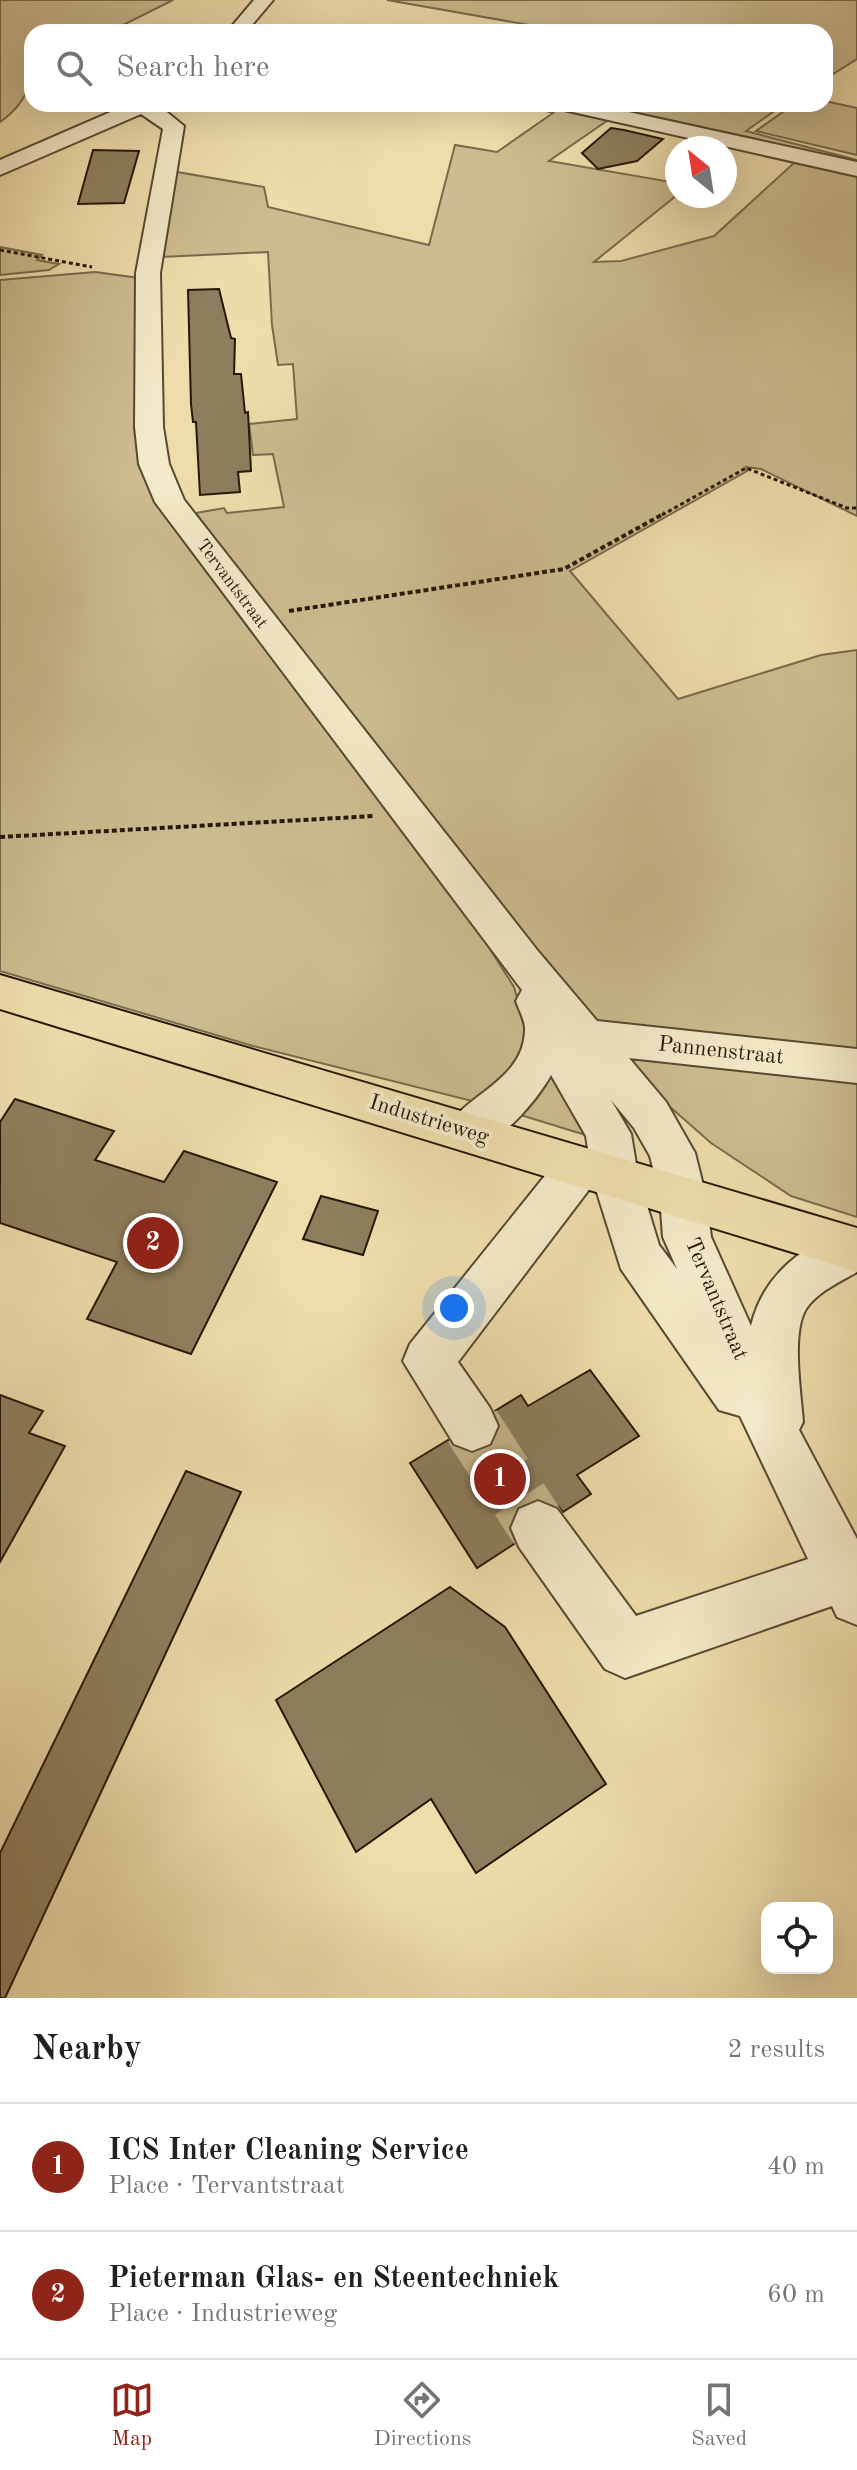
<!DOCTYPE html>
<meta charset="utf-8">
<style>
body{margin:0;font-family:"Old Standard TT",serif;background:#f6f6f6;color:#202124}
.controls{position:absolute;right:24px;bottom:24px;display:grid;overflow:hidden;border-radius:16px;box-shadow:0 8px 32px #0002}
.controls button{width:72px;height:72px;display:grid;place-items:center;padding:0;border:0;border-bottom:2px solid #e0e0e0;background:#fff;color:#202124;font:40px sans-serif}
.compass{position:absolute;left:665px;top:136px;width:72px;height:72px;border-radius:50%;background:#fff;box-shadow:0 8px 32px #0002;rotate:330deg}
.you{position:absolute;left:454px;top:1308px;width:28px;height:28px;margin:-20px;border:6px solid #fff;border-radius:50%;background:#1a73e8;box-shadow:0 0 0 12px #1a73e833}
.badge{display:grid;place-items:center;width:52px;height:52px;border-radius:50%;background:#8f2418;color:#fff;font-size:26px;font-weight:700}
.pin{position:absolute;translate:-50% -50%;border:4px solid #fff;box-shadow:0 2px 8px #0006}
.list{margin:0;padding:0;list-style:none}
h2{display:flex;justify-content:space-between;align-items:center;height:104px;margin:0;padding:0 32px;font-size:34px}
h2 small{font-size:26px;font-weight:400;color:#757577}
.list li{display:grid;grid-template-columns:52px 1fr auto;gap:24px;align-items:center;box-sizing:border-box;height:128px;padding:0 32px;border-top:2px solid #e0e0e0}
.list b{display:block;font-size:30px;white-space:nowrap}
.list p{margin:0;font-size:26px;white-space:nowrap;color:#757577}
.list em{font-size:26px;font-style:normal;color:#757577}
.icon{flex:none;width:44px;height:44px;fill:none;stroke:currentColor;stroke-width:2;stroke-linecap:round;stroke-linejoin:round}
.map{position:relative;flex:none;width:857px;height:1998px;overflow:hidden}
.search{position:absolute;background:#fff;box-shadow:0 8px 32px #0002;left:24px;right:24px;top:24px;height:88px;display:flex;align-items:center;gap:20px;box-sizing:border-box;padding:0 28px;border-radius:24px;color:#757577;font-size:30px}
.sheet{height:360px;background:#fff}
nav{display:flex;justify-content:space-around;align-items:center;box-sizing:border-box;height:112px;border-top:2px solid #e0e0e0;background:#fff;font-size:22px;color:#757577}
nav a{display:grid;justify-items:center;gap:4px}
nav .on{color:#8f2418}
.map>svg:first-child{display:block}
.green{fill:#ccbc8f;stroke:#786a4c;stroke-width:2}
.building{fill:#8e7e5d;stroke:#251809;stroke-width:2}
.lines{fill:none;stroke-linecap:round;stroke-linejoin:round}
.minor-tunnel{stroke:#c6b68b;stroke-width:58;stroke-dasharray:58 29;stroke-linecap:butt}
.minor-casing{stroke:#574932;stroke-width:4}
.major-casing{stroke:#251809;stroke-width:4}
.path-far2{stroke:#251809;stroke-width:2;stroke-dasharray:3 2;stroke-linecap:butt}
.path-far1{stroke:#251809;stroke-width:3;stroke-dasharray:4 3;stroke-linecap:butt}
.path{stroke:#251809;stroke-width:4;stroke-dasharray:5 3;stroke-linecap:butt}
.minor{fill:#f4e9c8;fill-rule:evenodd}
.major{fill:#eeddab;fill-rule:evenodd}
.labels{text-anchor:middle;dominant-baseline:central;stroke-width:8;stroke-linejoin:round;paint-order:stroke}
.far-street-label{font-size:18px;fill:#251809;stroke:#f4e9c8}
.street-label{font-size:22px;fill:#251809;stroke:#f4e9c8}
</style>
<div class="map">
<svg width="857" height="1998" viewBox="0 0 857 1998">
<rect width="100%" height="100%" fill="#eeddab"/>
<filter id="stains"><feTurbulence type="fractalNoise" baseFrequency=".0025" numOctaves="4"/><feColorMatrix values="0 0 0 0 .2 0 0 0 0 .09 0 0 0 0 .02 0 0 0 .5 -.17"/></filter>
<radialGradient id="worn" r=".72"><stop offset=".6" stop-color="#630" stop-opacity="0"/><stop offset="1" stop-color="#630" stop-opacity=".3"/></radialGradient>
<!-- green -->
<g class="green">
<path d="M0,0h173l-62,31 -79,1c0,39 4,65 -32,90z"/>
<polygon points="387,0 857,0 857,59 825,79 825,32 569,32"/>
<polygon points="825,101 857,108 857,155 756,131 794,104 825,104"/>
<polygon points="522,104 552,104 611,118 549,161 677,183 677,195 594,262 621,261 714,236 795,162 857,171 857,516 761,469 746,467 747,471 570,571 678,699 821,655 857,650 857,1217 791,1196 711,1143 653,1092 595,1028 365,731 256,595 196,513 224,508 227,513 284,507 273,454 253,455 249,424 297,419 293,364 278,365 272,325 268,252 162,257 177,172 264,187 268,207 429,245 455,145 497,152 553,113"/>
<path d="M576,104h153l20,5c10,-7 22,-6 34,-4l-37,26 111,29v5z"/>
<polygon points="0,247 42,255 37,260 59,264 49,270 0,275"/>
<polygon points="95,272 139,278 144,462 471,919 514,987 525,1025 525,1052 520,1072 476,1102 253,1046 0,971 0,280"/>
<polygon points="547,1059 589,1136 517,1114"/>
</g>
<!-- building -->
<g class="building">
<polygon points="611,128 624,130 663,139 637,161 598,169 582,153"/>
<polygon points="93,150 139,151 124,203 78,204"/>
<polygon points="219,289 231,338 235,339 234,374 241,374 245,413 248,412 251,471 238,472 240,492 200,495 196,422 193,422 191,404 188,290"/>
<polygon points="15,1099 114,1131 95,1160 164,1182 184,1151 277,1182 191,1354 87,1319 117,1262 0,1223 0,1122"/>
<polygon points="321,1196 378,1211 363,1255 303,1239"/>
<polygon points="590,1370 639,1436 577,1475 591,1494 563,1512 558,1506 539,1498 518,1506 508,1527 514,1544 477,1568 410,1463 448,1440 453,1447 471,1454 491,1447 501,1427 495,1411 521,1395 528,1406"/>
<polygon points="0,1395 43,1411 29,1433 65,1446 0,1562"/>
<polygon points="186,1471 241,1492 5,1998 0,1998 0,1853"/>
<polygon points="450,1587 505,1627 606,1784 476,1873 431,1799 356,1852 276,1700"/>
</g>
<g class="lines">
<!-- minor-tunnel -->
<polyline class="minor-tunnel" points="472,1426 538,1528"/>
<defs>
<g id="minor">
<polygon points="254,0 273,0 246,32 227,32"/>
<path d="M129,104h28l27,22 -24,147 3,154 6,37 15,36 353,450 60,71 260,28v34l-228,-25 37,44 29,51 11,44 5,40 40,89c12,-52 55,-85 106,-98v44c-17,10 -40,20 -51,37 -15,24 -5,85 -3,113l-4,8 58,109v86l-20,-8 -5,-11 -207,72 -20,-9 -86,-122 -8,-19 8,-19 19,-8 19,8 79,107 172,-57 -68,-143 -21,-6 -98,-141 -27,-86 -136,179 32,46 8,18 -8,18 -18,7 -18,-7 -51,-83 7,-17 154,-192 16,-5 8,2 -2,-13 -35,-61c-13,24 -53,72 -82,75 -6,1 -13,-3 -18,-5l-7,-13c20,-38 79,-50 81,-101 1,-9 -6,-21 -9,-30l6,-11 -367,-488 -16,-38 -4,-37 1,-154 27,-144 -22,-15 -141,61v-15zM611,1100l23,28 16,28 10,41 3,40 14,32 -18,-24 -21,-69 -7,-42z"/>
<polygon points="554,104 592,104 857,162 857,176 564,110"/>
</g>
<polygon id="major" points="0,975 857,1228 857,1272 0,1009"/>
</defs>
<!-- minor casing -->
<use href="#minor" class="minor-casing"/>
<!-- major casing -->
<use href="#major" class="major-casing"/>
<!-- path-far2 -->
<polyline class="path-far2" points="673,186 677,183"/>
<!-- path-far1 -->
<g class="path-far1">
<polyline points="0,250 92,267"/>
<polyline points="662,515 746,468 847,508 857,508"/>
</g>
<!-- path -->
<g class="path">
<polyline points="289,611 564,569 665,513"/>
<polyline points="0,837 374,816"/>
</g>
<!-- minor -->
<use href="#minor" class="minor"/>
<!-- major -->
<use href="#major" class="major"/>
</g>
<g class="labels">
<!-- far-street labels -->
<g class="far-street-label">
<text transform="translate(232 584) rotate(53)">Tervantstraat</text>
</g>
<!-- street labels -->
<g class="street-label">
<text transform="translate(721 1051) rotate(6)">Pannenstraat</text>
<text transform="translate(429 1120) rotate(17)">Industrieweg</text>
<text transform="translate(716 1299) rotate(67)">Tervantstraat</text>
</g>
</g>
<rect width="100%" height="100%" filter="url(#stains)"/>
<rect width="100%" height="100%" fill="url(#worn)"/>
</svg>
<div class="controls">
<button><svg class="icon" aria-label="locate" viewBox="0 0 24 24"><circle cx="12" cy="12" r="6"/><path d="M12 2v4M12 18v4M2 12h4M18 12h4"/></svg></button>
</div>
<svg class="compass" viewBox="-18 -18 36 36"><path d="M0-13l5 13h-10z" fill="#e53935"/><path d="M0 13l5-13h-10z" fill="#757577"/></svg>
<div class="you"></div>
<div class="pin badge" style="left:500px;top:1479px">1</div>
<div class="pin badge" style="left:153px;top:1243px">2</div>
<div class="search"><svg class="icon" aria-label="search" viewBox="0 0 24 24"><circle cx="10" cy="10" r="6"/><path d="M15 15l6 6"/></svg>Search here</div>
</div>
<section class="sheet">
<h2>Nearby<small>2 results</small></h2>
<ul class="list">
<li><span class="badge">1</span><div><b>ICS Inter Cleaning Service</b><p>Place · Tervantstraat</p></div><em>40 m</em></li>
<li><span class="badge">2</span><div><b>Pieterman Glas- en Steentechniek</b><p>Place · Industrieweg</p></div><em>60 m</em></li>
</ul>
</section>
<nav>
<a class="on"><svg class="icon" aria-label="map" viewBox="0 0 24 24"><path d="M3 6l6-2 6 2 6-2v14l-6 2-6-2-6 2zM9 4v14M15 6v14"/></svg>Map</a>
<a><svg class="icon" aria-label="directions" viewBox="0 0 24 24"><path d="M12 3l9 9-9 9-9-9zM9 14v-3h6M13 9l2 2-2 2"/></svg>Directions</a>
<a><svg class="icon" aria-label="saved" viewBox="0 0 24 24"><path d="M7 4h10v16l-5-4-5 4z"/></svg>Saved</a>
</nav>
